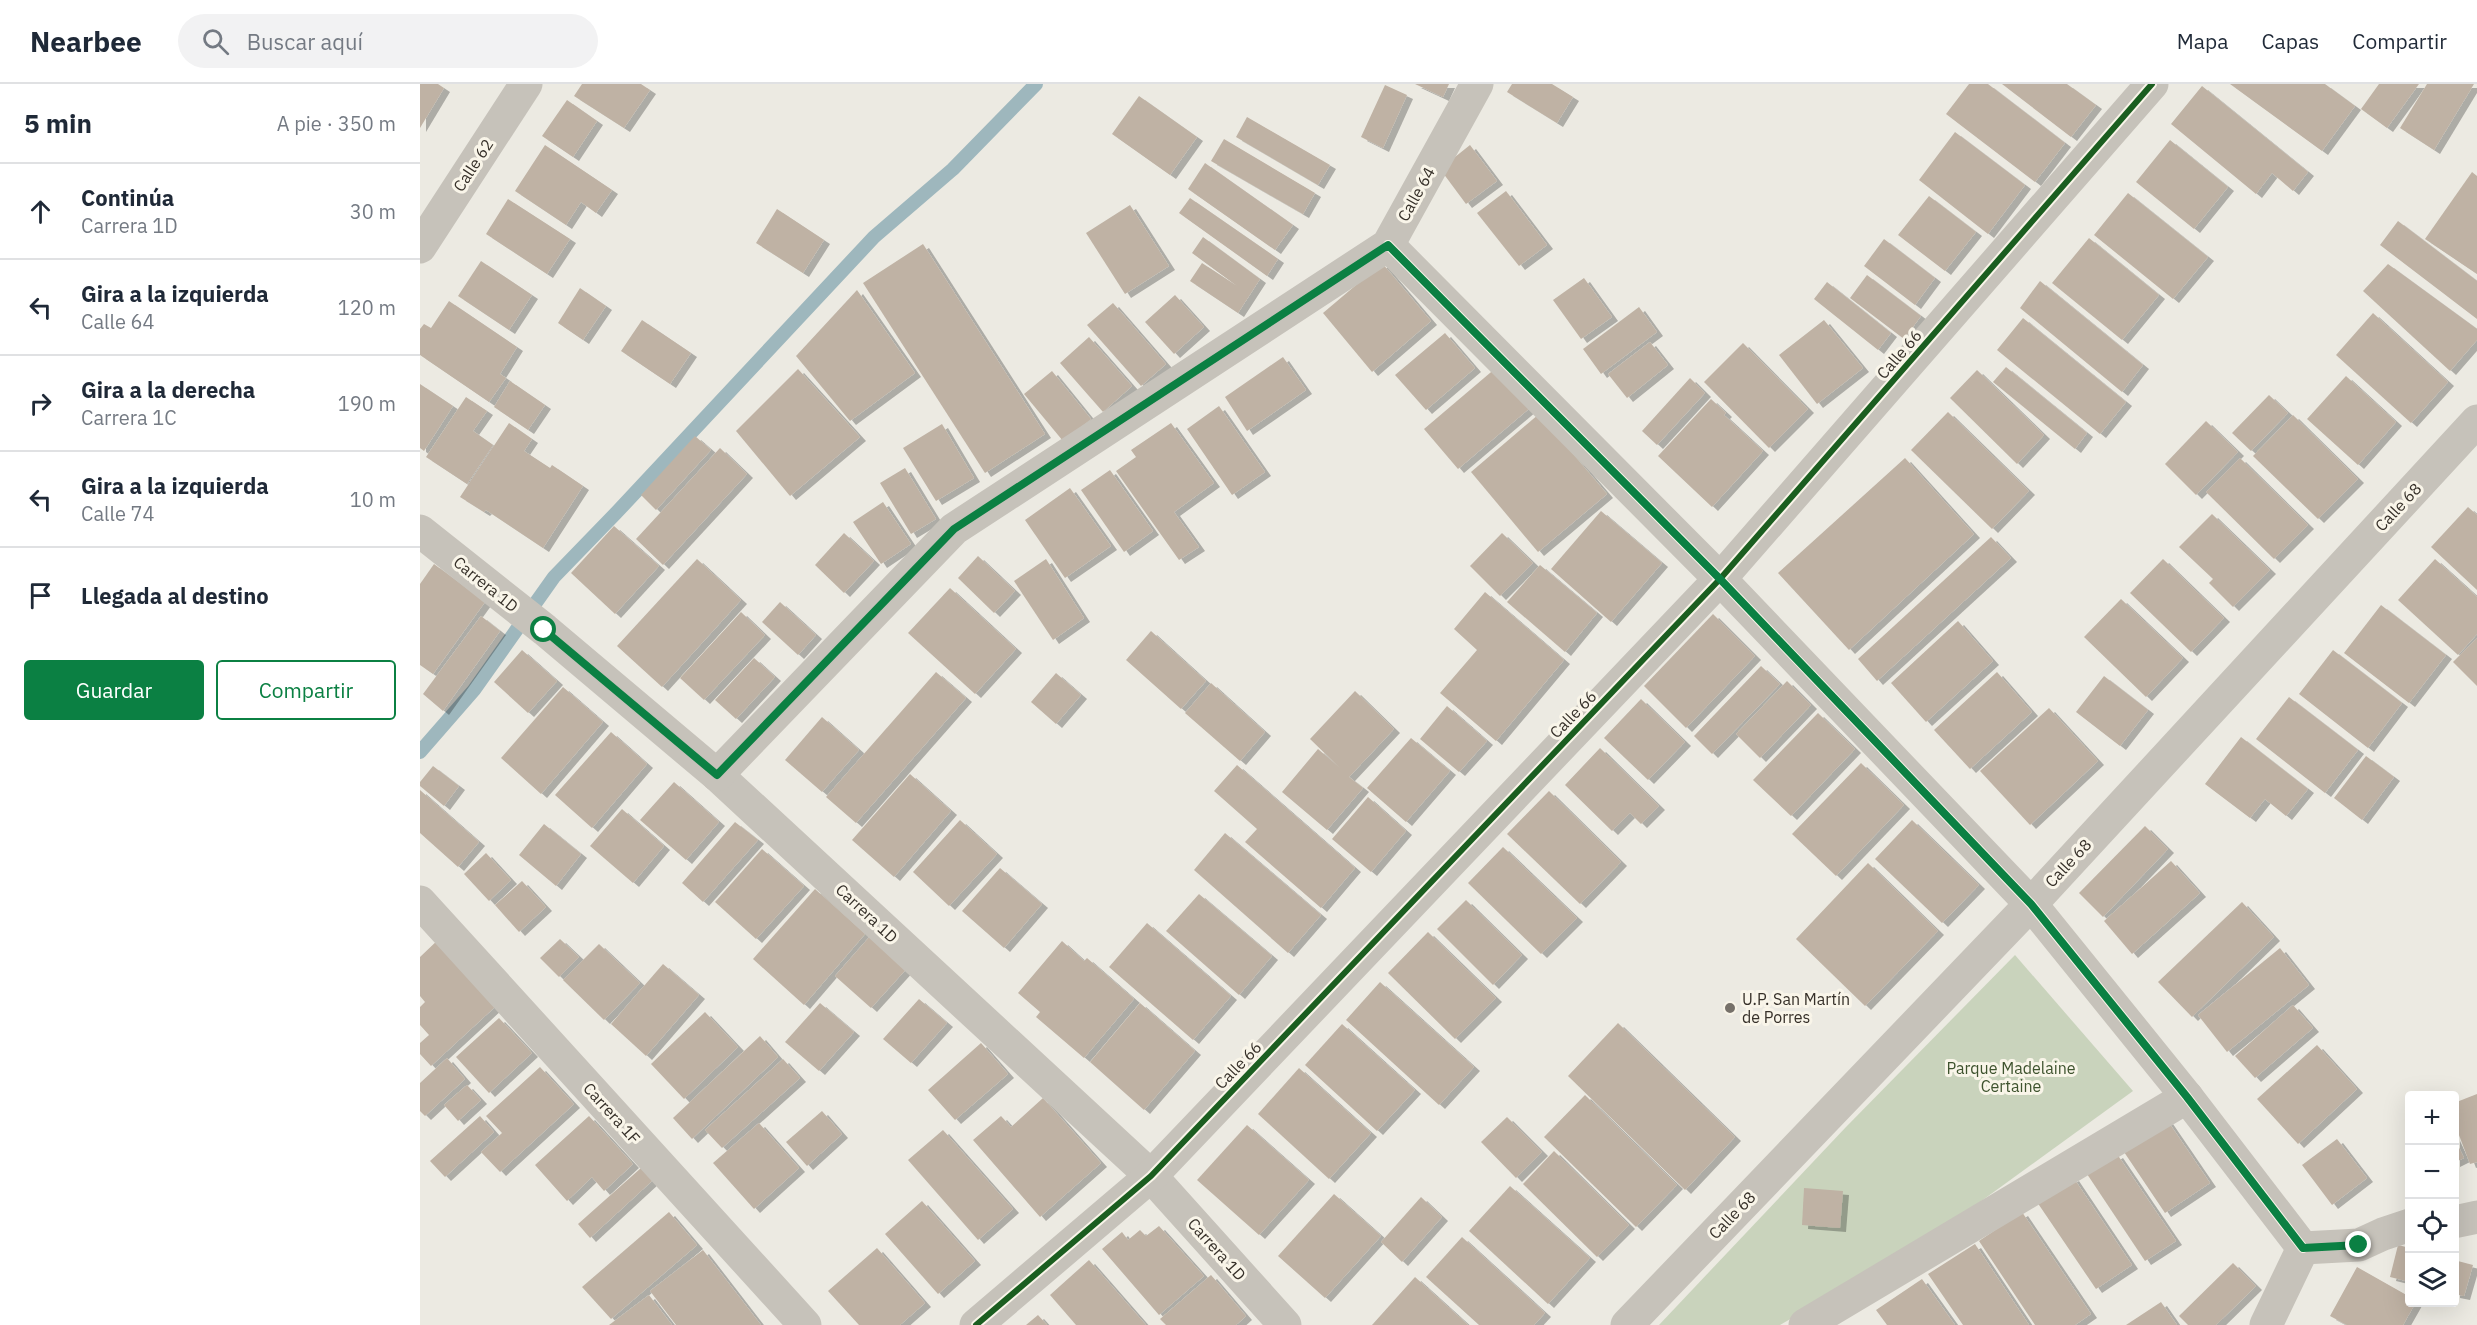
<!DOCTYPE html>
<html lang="es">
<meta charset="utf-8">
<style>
body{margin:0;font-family:"IBM Plex Sans",sans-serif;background:#f2f2f3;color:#1f2937}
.controls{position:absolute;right:18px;bottom:18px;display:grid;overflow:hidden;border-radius:6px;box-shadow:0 6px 24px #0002}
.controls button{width:54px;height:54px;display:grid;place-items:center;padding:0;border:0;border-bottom:2px solid #e0e1e3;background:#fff;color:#1f2937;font:30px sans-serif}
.stop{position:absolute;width:18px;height:18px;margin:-14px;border:4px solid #0b8043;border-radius:50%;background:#fff}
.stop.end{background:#0b8043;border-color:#fff;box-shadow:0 2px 6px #0008}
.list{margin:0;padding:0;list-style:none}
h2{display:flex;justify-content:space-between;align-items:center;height:78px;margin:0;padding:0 24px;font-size:26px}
h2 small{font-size:20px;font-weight:400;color:#747a83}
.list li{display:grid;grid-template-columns:39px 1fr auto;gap:18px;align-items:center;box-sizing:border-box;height:96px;padding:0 24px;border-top:2px solid #e0e1e3}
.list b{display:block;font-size:22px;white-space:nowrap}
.list p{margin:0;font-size:20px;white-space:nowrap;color:#747a83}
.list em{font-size:20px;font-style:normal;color:#747a83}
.actions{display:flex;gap:12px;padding:18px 24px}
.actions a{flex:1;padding:14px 0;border:2px solid #0b8043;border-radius:6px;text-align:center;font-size:21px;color:#0b8043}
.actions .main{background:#0b8043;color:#fff}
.icon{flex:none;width:33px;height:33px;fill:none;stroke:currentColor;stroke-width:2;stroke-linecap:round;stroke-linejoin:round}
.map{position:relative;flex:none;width:2057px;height:1241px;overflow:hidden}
header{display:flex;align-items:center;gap:36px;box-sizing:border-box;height:84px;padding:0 30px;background:#fff;border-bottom:2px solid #e0e1e3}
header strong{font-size:28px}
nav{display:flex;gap:33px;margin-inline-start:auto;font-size:21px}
.search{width:420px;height:54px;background:#f2f2f3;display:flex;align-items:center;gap:15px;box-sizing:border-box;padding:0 21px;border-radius:33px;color:#747a83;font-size:22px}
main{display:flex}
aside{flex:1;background:#fff}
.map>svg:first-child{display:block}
.park{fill:#c9d3bc}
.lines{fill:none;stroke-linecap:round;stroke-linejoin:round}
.stream{stroke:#9eb7bd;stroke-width:14}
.building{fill:#bfb2a4;filter:url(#shadow)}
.minor{stroke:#c6c2ba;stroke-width:33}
.cycleway-casing{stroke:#f9f5e9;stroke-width:10}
.cycleway{stroke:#1b5e20;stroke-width:6}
.route{stroke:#0b8043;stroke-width:8}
.poi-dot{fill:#76716a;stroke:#f9f5e9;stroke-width:2}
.labels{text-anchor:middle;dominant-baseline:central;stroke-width:6;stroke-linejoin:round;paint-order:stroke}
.street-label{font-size:16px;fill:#363029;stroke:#f9f5e9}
.poi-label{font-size:16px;fill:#363029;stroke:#f9f5e9;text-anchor:start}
.park-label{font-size:16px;fill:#3e532e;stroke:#f9f5e9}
</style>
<header>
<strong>Nearbee</strong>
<div class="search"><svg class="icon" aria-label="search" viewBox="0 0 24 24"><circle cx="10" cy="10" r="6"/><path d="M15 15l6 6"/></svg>Buscar aquí</div>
<nav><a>Mapa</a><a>Capas</a><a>Compartir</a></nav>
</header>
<main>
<aside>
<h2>5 min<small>A pie · 350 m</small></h2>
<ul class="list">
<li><svg class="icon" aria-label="ahead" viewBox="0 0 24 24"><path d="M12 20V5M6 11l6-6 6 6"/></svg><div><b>Continúa</b><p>Carrera 1D</p></div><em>30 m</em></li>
<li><svg class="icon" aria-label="left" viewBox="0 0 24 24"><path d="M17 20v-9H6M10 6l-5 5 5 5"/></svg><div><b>Gira a la izquierda</b><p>Calle 64</p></div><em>120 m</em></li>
<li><svg class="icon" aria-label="right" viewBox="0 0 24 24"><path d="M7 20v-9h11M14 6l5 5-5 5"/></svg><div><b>Gira a la derecha</b><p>Carrera 1C</p></div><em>190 m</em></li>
<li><svg class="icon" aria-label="left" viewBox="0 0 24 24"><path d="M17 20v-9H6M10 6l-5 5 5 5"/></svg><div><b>Gira a la izquierda</b><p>Calle 74</p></div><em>10 m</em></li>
<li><svg class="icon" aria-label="arrive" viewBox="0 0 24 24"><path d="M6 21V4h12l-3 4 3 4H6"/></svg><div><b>Llegada al destino</b></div></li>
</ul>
<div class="actions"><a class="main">Guardar</a><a>Compartir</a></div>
</aside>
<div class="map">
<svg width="2057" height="1241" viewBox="0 0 2057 1241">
<defs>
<filter id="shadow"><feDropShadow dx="6" dy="4" stdDeviation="0" flood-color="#0004"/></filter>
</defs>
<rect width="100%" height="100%" fill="#eceae2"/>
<!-- park -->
<polygon class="park" points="1595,871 1713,1007 1509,1155 1360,1241 1239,1241 1426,1043"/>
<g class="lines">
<!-- stream -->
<polyline class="stream" points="0,668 54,606 134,493 196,429 454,153 533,85 616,0"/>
</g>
<!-- building -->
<g class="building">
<polygon points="0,0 18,0 24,4 0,44"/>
<polygon points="162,0 221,0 230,6 204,44 154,12"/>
<polygon points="995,0 1029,0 1023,13"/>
<polygon points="1092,0 1132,0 1153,13 1137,39 1087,8"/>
<polygon points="1549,0 1568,0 1645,59 1615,98 1526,30"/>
<polygon points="1582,0 1647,0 1676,21 1651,53"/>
<polygon points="1810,0 1905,0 1935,22 1902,67"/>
<polygon points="1959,0 1999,0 1967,44 1941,25"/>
<polygon points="2007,0 2054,0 2014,66 1980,44"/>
<polygon points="965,1 987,11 963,64 941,53"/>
<polygon points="1782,2 1888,88 1873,107 1852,89 1836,110 1751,40"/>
<polygon points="719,12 777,53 750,91 692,50"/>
<polygon points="147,16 177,37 153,73 122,52"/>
<polygon points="827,33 910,81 898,101 816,53"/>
<polygon points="1535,48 1605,101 1568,150 1499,96"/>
<polygon points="804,55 895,109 883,130 791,77"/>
<polygon points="1750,56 1808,103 1774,145 1716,98"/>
<polygon points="125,61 192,106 176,129 161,118 146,141 95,107"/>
<polygon points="1050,61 1077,97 1046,120 1020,85"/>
<polygon points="785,79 873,141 855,166 768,105"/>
<polygon points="2052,88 2057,92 2057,190 2005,155"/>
<polygon points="1086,107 1127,161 1099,182 1057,129"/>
<polygon points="1708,109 1788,173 1753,215 1674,151"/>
<polygon points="1509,112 1556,148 1525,187 1478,151"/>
<polygon points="770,114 858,175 847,192 759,129"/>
<polygon points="88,115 150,155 127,190 66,150"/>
<polygon points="710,121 749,182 705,210 666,149"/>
<polygon points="357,125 404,156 383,189 336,159"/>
<polygon points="1978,137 2057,197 2057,235 1960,161"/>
<polygon points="783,153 840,195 818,229 770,197 782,179 817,202 772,169"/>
<polygon points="1669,154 1739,211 1702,256 1632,199"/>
<polygon points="1464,155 1515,194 1495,221 1444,182"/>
<polygon points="503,160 625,350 565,389 443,199"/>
<polygon points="61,177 112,211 89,246 38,212"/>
<polygon points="962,179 1011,237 952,288 903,229"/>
<polygon points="1968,180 2057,245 2057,256 2030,287 1943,207"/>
<polygon points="1447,191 1501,232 1484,255 1430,214"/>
<polygon points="1164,194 1192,233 1161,255 1133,216"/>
<polygon points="1620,197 1723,281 1702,308 1600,224"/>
<polygon points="1407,198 1471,249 1458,266 1394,215"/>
<polygon points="160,204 186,222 163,256 138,239"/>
<polygon points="437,206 495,289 430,337 376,272"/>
<polygon points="755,211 784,243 754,270 725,238"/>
<polygon points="29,217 97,263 80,290 86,294 69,318 0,271 0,245 4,240 11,244"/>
<polygon points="693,219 746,280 721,302 667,241"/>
<polygon points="1219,223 1237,248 1181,290 1163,265"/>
<polygon points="1953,229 2028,298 1991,339 1916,271"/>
<polygon points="1603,234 1706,318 1680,350 1577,266"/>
<polygon points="222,236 271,269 250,300 201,267"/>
<polygon points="1404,236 1443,284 1397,320 1359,271"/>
<polygon points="1025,249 1055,284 1006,326 975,291"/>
<polygon points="669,253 712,302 683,328 640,279"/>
<polygon points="1230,258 1248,281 1207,314 1188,290"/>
<polygon points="1323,259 1388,325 1349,364 1284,298"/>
<polygon points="863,273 886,306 827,347 805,313"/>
<polygon points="1077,283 1111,323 1038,385 1004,345"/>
<polygon points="1586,283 1667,349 1655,365 1573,298"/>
<polygon points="378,285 440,353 370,412 316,347"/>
<polygon points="1557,286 1624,351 1597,380 1530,314"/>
<polygon points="632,287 671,335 643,357 604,310"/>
<polygon points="1926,292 1976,338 1938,381 1887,335"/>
<polygon points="1270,294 1285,309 1237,361 1222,347"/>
<polygon points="90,297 125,321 108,346 74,323"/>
<polygon points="0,300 33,322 4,367 0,364"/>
<polygon points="1849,311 1868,329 1831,367 1812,349"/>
<polygon points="46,313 67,327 53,347 73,361 47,400 6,373"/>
<polygon points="1291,315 1306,329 1304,331 1343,367 1292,423 1238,372"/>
<polygon points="799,322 845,388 812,411 767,345"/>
<polygon points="1528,328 1609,407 1572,445 1491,366"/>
<polygon points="1119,330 1187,410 1118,468 1051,388"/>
<polygon points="1873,331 1938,395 1898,435 1833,372"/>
<polygon points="1786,337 1818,368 1776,411 1745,380"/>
<polygon points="89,339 112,355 104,367 130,384 132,381 163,402 123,464 66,426 64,428 40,413"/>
<polygon points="751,339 794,399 754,428 779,463 759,476 696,387 716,373 711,366"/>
<polygon points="522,340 554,394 516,417 483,364"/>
<polygon points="275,352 291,366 236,426 221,411"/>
<polygon points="300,364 327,390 243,481 216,455"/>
<polygon points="1485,374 1554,450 1429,566 1358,489"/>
<polygon points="1820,374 1888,441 1854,475 1786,408"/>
<polygon points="485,384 516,435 491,450 460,399"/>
<polygon points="690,386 733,447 704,468 661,406"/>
<polygon points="650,404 691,462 645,494 605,436"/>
<polygon points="463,418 491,460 461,480 433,438"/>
<polygon points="2048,423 2057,431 2057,506 2011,463"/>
<polygon points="1181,427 1242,479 1191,538 1131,485"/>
<polygon points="1792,430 1850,486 1813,523 1789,499 1793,495 1759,463"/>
<polygon points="194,442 239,482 195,530 151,489"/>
<polygon points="424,449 454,477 424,509 395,481"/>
<polygon points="1082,449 1113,479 1080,512 1050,482"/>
<polygon points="1571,453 1591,474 1457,597 1438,575"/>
<polygon points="558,472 595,507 574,529 538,494"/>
<polygon points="277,475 321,516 242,603 197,562"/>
<polygon points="626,475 664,534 633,556 594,497"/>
<polygon points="1743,475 1804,534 1771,568 1710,509"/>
<polygon points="2015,475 2057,513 2057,550 2038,571 1978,516"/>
<polygon points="14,480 65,518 13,590 0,581 0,500"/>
<polygon points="1120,481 1177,529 1145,568 1087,518"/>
<polygon points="530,504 596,565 555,610 488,549"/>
<polygon points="1065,508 1144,576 1076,657 1020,609 1057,566 1034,545"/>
<polygon points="1701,515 1763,574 1726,613 1664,553"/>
<polygon points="360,518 396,551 378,571 342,538"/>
<polygon points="1961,521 2026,571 1989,619 1924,569"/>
<polygon points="321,528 345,551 284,616 260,594"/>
<polygon points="1293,530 1335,572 1266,644 1224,602"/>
<polygon points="61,532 80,547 23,627 3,610"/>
<polygon points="1538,537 1573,577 1506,638 1471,599"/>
<polygon points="731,547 786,597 761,625 706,576"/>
<polygon points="2057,554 2057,602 2033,578"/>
<polygon points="102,566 137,597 108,629 74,598"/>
<polygon points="1913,566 1982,619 1948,664 1879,610"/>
<polygon points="334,574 355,593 316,635 295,616"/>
<polygon points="1341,582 1360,600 1292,670 1274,652"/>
<polygon points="516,588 546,614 436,739 406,713"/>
<polygon points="1577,588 1612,628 1550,685 1514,646"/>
<polygon points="636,589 661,611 636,640 611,618"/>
<polygon points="1684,592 1728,626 1700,662 1656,628"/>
<polygon points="1367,597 1391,621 1340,674 1316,650"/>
<polygon points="791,599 845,648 820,677 765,629"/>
<polygon points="143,603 183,638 121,710 81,674"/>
<polygon points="935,607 974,645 929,693 943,704 907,746 862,708 898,665 920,684 890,655"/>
<polygon points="1869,613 1938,666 1905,709 1836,655"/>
<polygon points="1221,615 1265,658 1228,696 1184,654"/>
<polygon points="1027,622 1067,657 1039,688 1000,655"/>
<polygon points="1629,624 1678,677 1610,741 1560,687"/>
<polygon points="1398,629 1435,665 1371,732 1333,696"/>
<polygon points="402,633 439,666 402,708 365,676"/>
<polygon points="191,648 227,680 172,744 135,711"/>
<polygon points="1821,653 1888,705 1866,732 1845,715 1830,734 1785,700"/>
<polygon points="991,654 1030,687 986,738 947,704"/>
<polygon points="1180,664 1239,722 1221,740 1210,729 1192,747 1145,701"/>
<polygon points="1946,672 1974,693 1942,736 1914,714"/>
<polygon points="1441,679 1484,721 1416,792 1372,750"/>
<polygon points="817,681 935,784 901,824 825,758 837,745 794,707"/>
<polygon points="13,682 39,702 24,722 0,702 0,698"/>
<polygon points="490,690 531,727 474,793 432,756"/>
<polygon points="254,698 299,738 266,776 220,736"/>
<polygon points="0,706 59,758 38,783 0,749"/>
<polygon points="1129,707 1201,778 1160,820 1087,750"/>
<polygon points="948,713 986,747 951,788 912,755"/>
<polygon points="202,725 244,762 213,799 170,762"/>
<polygon points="540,736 577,770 529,822 493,788"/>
<polygon points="1492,736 1559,801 1522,839 1455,775"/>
<polygon points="315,738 338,756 283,818 262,799"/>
<polygon points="124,740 161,770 136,802 99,771"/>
<polygon points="1725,742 1748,765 1683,833 1659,809"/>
<polygon points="805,749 901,831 868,869 774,786"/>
<polygon points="1083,763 1157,834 1121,870 1048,799"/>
<polygon points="342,765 384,802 336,855 295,818"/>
<polygon points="66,769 91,796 69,817 44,790"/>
<polygon points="1751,777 1780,809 1712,870 1684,837"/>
<polygon points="1448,779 1518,847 1445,922 1376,855"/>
<polygon points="580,784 622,820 584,864 542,827"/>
<polygon points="102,797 126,823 99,848 75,821"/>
<polygon points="395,805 445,850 384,921 333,875"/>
<polygon points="779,810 852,872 819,911 746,847"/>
<polygon points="1046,816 1102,871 1073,901 1017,845"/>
<polygon points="1822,818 1854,853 1772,933 1738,898"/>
<polygon points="727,839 811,912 773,956 689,883"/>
<polygon points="1008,848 1076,914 1035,955 968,889"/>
<polygon points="452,850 489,882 451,924 415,892"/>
<polygon points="21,853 77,921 11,982 0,970 0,959 9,951 0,941 0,923 5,918 0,912 0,873"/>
<polygon points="140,855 159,873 139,893 120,874"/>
<polygon points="642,857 664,877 667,874 714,915 664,974 616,933 620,928 598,909"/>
<polygon points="179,860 220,899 184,936 143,896"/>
<polygon points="1860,864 1889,901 1807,968 1778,931"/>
<polygon points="243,880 279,911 226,972 191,940"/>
<polygon points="960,898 1054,983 1019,1021 926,936"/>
<polygon points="499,915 527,939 491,979 463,955"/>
<polygon points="400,919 434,948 399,987 365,958"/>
<polygon points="720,919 775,967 724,1026 670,978"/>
<polygon points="1873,921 1893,944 1835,994 1815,972"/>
<polygon points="285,928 318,963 264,1015 231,980"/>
<polygon points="79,934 112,969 69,1009 36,973"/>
<polygon points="1198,939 1315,1053 1265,1106 1148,992"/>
<polygon points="922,940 995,1006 957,1047 885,981"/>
<polygon points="340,952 358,973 272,1055 253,1034"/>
<polygon points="561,959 588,990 535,1036 508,1006"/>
<polygon points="1897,961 1937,1005 1878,1060 1837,1015"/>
<polygon points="27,974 45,995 5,1032 0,1027 0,999"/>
<polygon points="363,975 380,994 302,1064 285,1046"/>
<polygon points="120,983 154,1020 80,1088 61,1068 82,1049 66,1032"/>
<polygon points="879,984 951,1049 909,1095 838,1030"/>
<polygon points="47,1001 61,1016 38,1037 24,1021"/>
<polygon points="2057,1010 2057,1078 2050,1080 2034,1038 2034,1019"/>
<polygon points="1165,1011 1257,1101 1216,1143 1124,1053"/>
<polygon points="623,1014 681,1079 620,1133 553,1056 581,1032 591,1043"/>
<polygon points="402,1027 422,1050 387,1082 366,1058"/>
<polygon points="60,1032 74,1048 25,1093 10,1077"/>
<polygon points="169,1032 213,1080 184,1107 172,1093 147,1117 115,1081"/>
<polygon points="1087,1033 1122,1068 1096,1094 1061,1058"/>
<polygon points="1747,1036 1790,1099 1745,1129 1702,1065"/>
<polygon points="339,1039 379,1084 334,1125 293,1079"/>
<polygon points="827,1041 889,1096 839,1151 777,1096"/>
<polygon points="523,1046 593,1125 558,1156 488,1076"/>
<polygon points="2034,1053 2044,1074 2034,1079"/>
<polygon points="1917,1055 1947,1094 1912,1121 1882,1081"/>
<polygon points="1134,1067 1209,1141 1177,1173 1103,1100"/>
<polygon points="1697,1070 1756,1157 1725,1177 1667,1090"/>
<polygon points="221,1084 233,1096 170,1154 158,1140"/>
<polygon points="1653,1093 1712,1181 1676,1205 1617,1118"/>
<polygon points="1090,1102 1170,1174 1128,1220 1049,1147"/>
<polygon points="1384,1104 1423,1107 1420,1144 1382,1141"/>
<polygon points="914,1110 961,1152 905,1214 858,1172"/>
<polygon points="1001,1113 1022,1133 982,1178 961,1158"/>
<polygon points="502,1117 555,1177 518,1210 465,1150"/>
<polygon points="249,1128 277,1161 191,1235 162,1203"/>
<polygon points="1602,1128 1671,1230 1655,1241 1615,1241 1559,1157"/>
<polygon points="739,1142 784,1192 739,1231 682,1165 702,1148 708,1156 720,1146 726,1152"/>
<polygon points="1042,1153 1125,1229 1114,1241 1059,1241 1006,1193"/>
<polygon points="1555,1160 1609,1241 1543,1241 1508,1190"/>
<polygon points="1978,1161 1990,1164 1990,1198 1970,1193"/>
<polygon points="457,1164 505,1219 480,1241 439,1241 408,1207"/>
<polygon points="283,1166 341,1241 256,1241 230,1207"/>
<polygon points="669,1176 726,1241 656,1241 630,1211"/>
<polygon points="2034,1176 2053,1181 2044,1212 2034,1210"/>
<polygon points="1813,1179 1836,1202 1796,1241 1768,1241 1759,1232"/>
<polygon points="1937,1183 1990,1213 1990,1218 1996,1218 1983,1241 1927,1241 1910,1232"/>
<polygon points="791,1191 826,1232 816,1241 746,1241 740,1235"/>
<polygon points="995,1193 1048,1241 952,1241"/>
<polygon points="1502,1195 1535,1241 1467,1241 1456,1226"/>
<polygon points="229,1211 252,1241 189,1241"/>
<polygon points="1741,1218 1757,1241 1706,1241"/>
<polygon points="618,1231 627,1241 606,1241"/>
</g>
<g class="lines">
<!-- minor -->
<g class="minor">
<polyline points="968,161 1300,495 1611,820 1767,1013 1883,1164"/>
<polyline points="0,163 106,0"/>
<polyline points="0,447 125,546 297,691 731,1092 865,1241"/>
<polyline points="297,691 534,445 968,161 1057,0"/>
<polyline points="0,818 385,1241"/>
<polyline points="2034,1138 2057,1133"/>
<polyline points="1883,1164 1939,1161 1963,1150 1990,1141"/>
<polyline points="556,1241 731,1092 1300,495 1732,0"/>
<polyline points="1207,1241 1611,820 2057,337"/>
<polyline points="1385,1241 1767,1013"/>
<polyline points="1846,1241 1883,1164"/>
</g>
<defs>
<g id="cycleway">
<polyline points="968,161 1300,495 1611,820 1767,1013 1883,1164"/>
<polyline points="556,1241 731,1092 1300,495 1732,0"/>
</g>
</defs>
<!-- cycleway casing -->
<use href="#cycleway" class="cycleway-casing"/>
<!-- cycleway -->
<use href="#cycleway" class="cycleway"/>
</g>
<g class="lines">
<!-- route -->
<polyline class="route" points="124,546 297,691 534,445 968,161 1300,495 1611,820 1767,1013 1883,1164 1939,1161"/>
</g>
<!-- markers -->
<circle class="poi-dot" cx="1310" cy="924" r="6"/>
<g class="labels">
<!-- street labels -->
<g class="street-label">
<text transform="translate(53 81) rotate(-57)">Calle 62</text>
<text transform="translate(996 110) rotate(-61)">Calle 64</text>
<text transform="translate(1479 270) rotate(-49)">Calle 66</text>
<text transform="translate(1978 423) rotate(-47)">Calle 68</text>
<text transform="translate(66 500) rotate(39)">Carrera 1D</text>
<text transform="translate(1153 630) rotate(-46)">Calle 66</text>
<text transform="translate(1648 779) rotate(-47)">Calle 68</text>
<text transform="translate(447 829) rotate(43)">Carrera 1D</text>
<text transform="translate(818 981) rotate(-46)">Calle 66</text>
<text transform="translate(192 1029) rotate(48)">Carrera 1F</text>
<text transform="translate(1312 1131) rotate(-46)">Calle 68</text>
<text transform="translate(797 1165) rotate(48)">Carrera 1D</text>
</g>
<!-- poi labels -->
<g class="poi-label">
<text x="1322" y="915">U.P. San Martín<tspan x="1322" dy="18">de Porres</tspan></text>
</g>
<!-- park labels -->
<g class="park-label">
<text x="1591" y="984">Parque Madelaine<tspan x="1591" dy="18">Certaine</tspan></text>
</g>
</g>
</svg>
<div class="controls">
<button>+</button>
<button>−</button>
<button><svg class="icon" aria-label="locate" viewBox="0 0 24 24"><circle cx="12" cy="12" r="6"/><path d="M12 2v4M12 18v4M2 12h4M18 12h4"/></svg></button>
<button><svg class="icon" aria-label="layers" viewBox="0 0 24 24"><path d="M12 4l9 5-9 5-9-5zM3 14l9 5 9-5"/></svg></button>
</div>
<div class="stop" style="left:124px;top:546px"></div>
<div class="stop end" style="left:1939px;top:1161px"></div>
</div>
</main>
